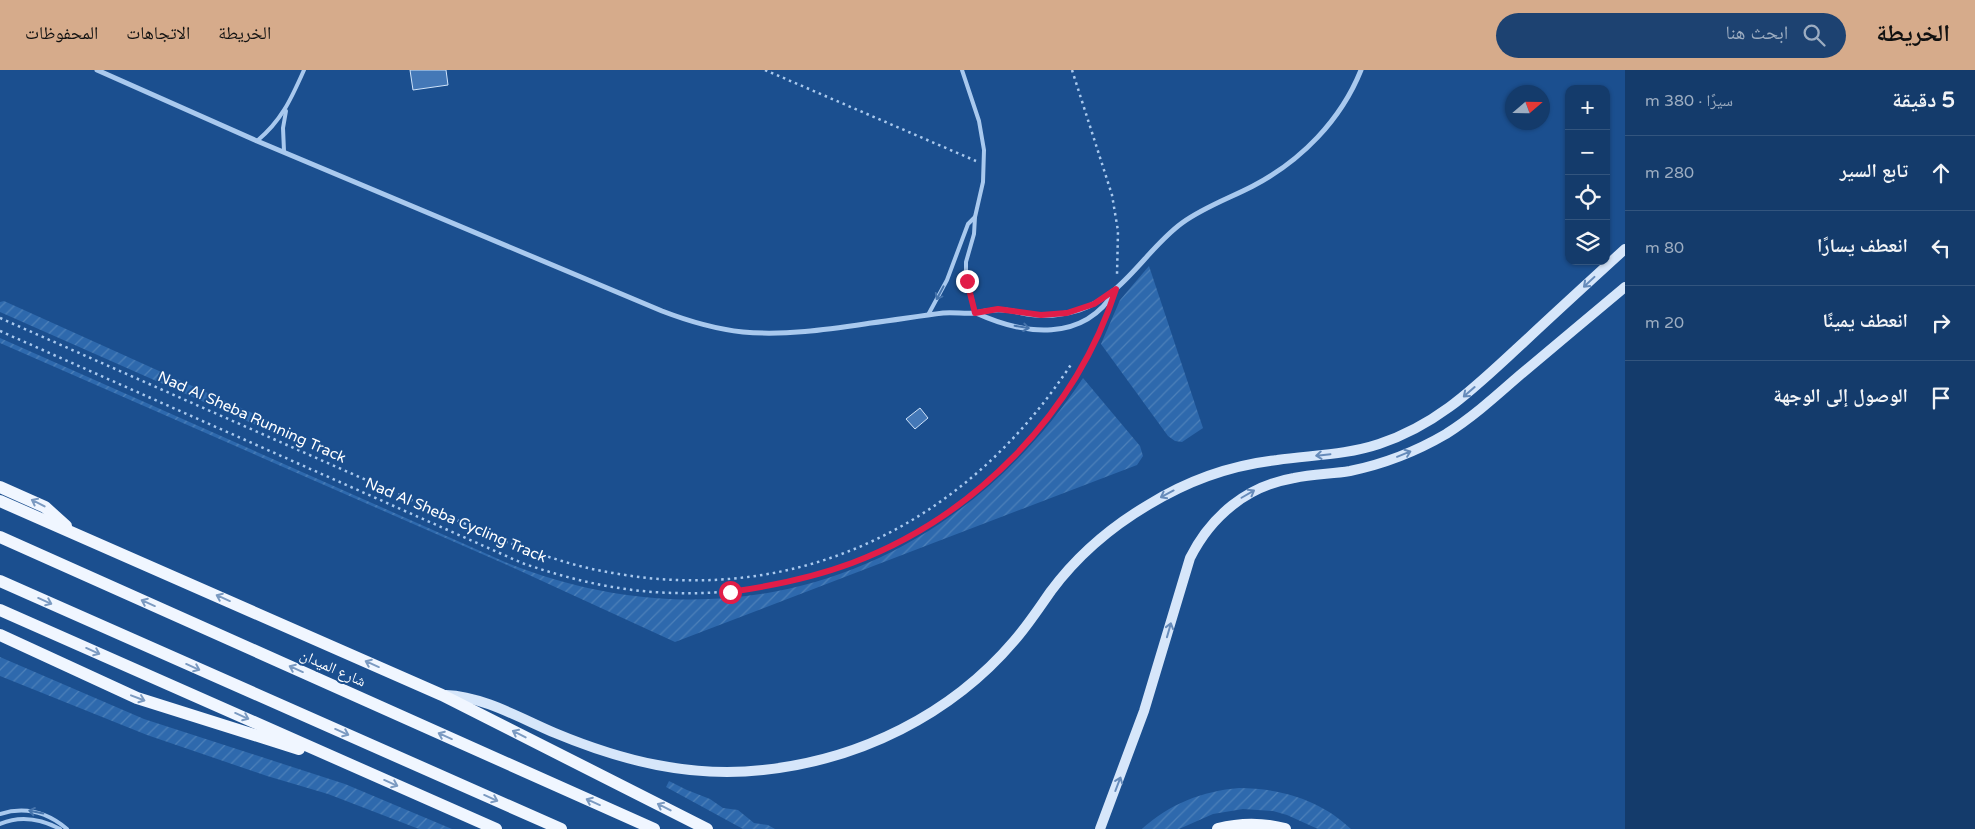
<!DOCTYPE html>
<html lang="ar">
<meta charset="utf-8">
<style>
body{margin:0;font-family:"Varela Round","Noto Naskh Arabic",sans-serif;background:#1d4271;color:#f1f3f6;direction:rtl}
.controls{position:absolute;right:15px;top:15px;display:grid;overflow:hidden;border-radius:10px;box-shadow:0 1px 4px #0004}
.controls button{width:45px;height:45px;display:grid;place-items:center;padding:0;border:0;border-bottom:1px solid #33557e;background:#143b6b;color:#f1f3f6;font:25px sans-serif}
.compass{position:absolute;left:1505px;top:15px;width:45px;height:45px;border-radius:50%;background:#143b6b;box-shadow:0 1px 4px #0004;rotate:70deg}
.stop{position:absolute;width:15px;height:15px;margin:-11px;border:4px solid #e11d48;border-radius:50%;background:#fff}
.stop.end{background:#e11d48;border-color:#fff;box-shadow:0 1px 5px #0008}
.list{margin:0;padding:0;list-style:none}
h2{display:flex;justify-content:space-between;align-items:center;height:65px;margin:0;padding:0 20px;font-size:21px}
h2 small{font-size:16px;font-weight:400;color:#9dadc1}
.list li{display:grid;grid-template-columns:32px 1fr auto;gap:15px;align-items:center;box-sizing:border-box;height:75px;padding:0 20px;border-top:1px solid #33557e}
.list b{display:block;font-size:19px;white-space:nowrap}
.list em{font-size:16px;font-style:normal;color:#9dadc1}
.icon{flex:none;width:28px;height:28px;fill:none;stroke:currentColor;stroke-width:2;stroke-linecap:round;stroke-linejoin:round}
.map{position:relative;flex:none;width:1625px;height:759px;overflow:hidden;direction:ltr}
header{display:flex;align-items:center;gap:30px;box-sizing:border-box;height:70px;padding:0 25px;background:#d6ab8b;color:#111}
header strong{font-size:24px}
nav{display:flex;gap:28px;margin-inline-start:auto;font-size:18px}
.search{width:350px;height:45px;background:#1d4271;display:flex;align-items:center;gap:12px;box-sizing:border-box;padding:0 18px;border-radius:28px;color:#9dadc1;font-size:19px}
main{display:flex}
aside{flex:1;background:#143b6b}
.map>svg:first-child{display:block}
.garden{fill:url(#garden-furrows)}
.building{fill:#4478b7;stroke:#cfe3fa}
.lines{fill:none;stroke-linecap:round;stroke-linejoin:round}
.path{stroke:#a9c9ee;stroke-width:2.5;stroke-dasharray:2.5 4;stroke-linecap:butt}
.lane{stroke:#a9c9ee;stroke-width:4}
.street{stroke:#a9c9ee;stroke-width:5}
.secondary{stroke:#d6e6fa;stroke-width:10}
.primary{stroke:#f0f6ff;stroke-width:12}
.oneway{stroke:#668bba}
.oneway2{stroke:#4674ac}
.oneway3{stroke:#7b9ac1}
.route{stroke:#e11d48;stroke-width:6}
.labels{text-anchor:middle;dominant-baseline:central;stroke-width:4;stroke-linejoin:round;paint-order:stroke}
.street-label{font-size:15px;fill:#fff;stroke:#1b4f8f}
</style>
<header>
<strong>الخريطة</strong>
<div class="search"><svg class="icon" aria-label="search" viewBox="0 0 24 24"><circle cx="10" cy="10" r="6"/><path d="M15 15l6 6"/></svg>ابحث هنا</div>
<nav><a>الخريطة</a><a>الاتجاهات</a><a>المحفوظات</a></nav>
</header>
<main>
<aside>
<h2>5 دقيقة<small>سيرًا · 380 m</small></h2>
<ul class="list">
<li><svg class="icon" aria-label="ahead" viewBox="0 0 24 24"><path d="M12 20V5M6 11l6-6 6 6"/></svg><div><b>تابع السير</b></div><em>280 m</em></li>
<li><svg class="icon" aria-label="left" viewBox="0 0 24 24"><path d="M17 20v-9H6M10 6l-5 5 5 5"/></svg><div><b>انعطف يسارًا</b></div><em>80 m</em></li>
<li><svg class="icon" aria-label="right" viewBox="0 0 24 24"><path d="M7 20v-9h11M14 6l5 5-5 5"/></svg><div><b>انعطف يمينًا</b></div><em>20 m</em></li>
<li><svg class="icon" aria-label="arrive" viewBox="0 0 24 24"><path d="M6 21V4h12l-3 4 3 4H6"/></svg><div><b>الوصول إلى الوجهة</b></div></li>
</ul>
</aside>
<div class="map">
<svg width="1625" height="759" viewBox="0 0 1625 759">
<defs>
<pattern id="garden-furrows" width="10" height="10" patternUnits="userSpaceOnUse" patternTransform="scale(1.25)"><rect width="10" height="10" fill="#2e69ad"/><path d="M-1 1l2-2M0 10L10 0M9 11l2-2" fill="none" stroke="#4d80b9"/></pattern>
</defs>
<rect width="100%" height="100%" fill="#1b4f8f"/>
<!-- garden -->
<g class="garden">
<polygon points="1149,196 1203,358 1182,372 1175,371 1168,366 1101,274 1120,230"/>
<polygon points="4,231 274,353 278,356 277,361 274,363 0,242 0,232"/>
<path d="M0,268l505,224c223,90 446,14 578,-184l57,68 3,10 -6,9 -462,177 -159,-73 -516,-226z"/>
<polygon points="0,587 144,649 345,714 452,759 419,759 328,724 267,706 147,665 0,606"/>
<polygon points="669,711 687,720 710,729 723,738 738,740 754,753 768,755 775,759 743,759 666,717"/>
<path d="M1239,718c41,0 82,12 112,41h-33l-31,-14 -14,-4 -30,-2 -30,5 -34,15h-37c27,-25 61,-38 97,-41z"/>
</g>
<!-- building -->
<g class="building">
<polygon points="410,0 446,0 448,15 413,20"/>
<polygon points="920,338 928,348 915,359 906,349"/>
</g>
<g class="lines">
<!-- path -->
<g class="path">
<polyline points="765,0 976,91"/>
<polyline points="1072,0 1112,125 1118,161 1117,205"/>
<path d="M0,248l504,223c35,13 71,26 109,32 189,34 356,-52 459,-210"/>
<path d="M0,261l522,232c49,17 100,29 152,30 186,6 364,-106 434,-279"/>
</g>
<!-- lane -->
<g class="lane">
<polyline points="962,0 979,51 984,80 983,112 975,147 974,164 966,192 966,202 975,243"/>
<path d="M257,71c25,-21 34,-42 47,-71"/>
<polyline points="284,81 283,58 286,41"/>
<polyline points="928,245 947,210 968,154 975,147"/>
<path d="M0,744c25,-8 47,-2 67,15"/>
<path d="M0,754c21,-9 41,-5 60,5"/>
</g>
<!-- street -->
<g class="street">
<path d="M97,0l160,71 405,170c26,10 53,18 81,21 42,4 87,-3 128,-9 24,-3 48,-7 72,-10 11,-1 22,1 32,0 7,-1 13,-3 20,-3 11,-1 22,2 32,4 18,3 35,1 52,-4 46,-15 66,-60 103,-87 22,-16 48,-25 71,-37 48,-25 88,-66 108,-116"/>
<path d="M976,243c48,22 107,30 139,-22"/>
</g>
<!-- secondary -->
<g class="secondary">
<path d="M446,625c36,1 76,24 109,38 67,28 136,45 208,37 96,-10 188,-55 251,-129 14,-16 25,-33 37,-50 26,-35 60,-64 97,-86 39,-24 84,-40 129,-45 35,-5 69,-5 102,-16 61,-20 99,-60 145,-102 33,-31 67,-62 101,-93"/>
<path d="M1100,759l44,-118 46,-153c21,-42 57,-72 104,-80 19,-4 38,-4 56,-7 34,-7 67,-20 96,-37 27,-17 50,-38 74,-59 35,-29 70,-59 105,-88"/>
</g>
<!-- primary -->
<g class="primary">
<polyline points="0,417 45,437 66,456"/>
<polyline points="0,431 442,625 707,759"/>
<polyline points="0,467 654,759"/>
<polyline points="0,511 561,759"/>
<polyline points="0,540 496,759"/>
<polyline points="0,565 137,628 299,679"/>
<path d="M1218,759c23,-6 44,-6 67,0"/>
</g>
</g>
<!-- one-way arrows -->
<defs><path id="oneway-shaft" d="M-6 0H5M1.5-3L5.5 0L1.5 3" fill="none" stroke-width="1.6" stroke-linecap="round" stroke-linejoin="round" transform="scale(1.25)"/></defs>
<g class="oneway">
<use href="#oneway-shaft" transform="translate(1589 212) rotate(137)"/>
<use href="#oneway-shaft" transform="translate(1469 322) rotate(139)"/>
<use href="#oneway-shaft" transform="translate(1404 384) rotate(-22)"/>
<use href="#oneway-shaft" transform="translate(1323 385) rotate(174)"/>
<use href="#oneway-shaft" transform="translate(1167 424) rotate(152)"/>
<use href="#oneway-shaft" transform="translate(1248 424) rotate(-30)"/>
<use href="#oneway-shaft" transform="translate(1169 560) rotate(-74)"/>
<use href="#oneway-shaft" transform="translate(1118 714) rotate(-69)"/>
</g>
<g class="oneway2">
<use href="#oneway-shaft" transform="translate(940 223) rotate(118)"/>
<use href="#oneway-shaft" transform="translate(1022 257) rotate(9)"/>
<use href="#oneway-shaft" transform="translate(36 742) rotate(-168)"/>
</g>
<g class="oneway3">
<use href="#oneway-shaft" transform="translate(38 433) rotate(-153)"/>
<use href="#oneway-shaft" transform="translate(223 528) rotate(-156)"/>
<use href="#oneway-shaft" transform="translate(45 531) rotate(24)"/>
<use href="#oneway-shaft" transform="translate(148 533) rotate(-156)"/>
<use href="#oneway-shaft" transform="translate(93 581) rotate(24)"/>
<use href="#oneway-shaft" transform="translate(372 594) rotate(-156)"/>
<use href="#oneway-shaft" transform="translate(193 597) rotate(24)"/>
<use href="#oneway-shaft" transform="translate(296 599) rotate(-156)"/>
<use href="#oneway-shaft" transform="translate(138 628) rotate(21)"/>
<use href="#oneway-shaft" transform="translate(242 646) rotate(24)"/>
<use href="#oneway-shaft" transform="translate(342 662) rotate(24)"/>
<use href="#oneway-shaft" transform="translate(519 664) rotate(-153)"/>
<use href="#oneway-shaft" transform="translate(445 666) rotate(-156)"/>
<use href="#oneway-shaft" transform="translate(391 713) rotate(24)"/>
<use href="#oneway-shaft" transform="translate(491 728) rotate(24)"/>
<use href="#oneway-shaft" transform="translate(593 732) rotate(-156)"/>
<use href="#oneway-shaft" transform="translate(664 737) rotate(-153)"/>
</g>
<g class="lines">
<!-- route -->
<path class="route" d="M730,522c42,-6 82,-14 122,-29 122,-46 224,-149 264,-274l-22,15 -27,9 -26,2 -43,-6 -23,4 -8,-32"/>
</g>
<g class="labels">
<!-- street labels -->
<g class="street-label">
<text transform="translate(252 347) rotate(24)">Nad Al Sheba Running Track</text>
<text transform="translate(456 450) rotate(23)">Nad Al Sheba Cycling Track</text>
<text transform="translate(333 598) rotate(24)">شارع الميدان</text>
</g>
</g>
</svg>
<div class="controls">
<button>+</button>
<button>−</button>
<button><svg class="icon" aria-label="locate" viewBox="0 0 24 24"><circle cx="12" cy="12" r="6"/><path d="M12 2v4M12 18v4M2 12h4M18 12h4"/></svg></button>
<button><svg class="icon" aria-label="layers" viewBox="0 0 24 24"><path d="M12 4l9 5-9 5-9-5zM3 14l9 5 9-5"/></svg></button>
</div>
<svg class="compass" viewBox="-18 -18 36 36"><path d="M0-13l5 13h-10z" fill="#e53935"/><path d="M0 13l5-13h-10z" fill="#9dadc1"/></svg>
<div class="stop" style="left:730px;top:522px"></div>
<div class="stop end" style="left:967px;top:211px"></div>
</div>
</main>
